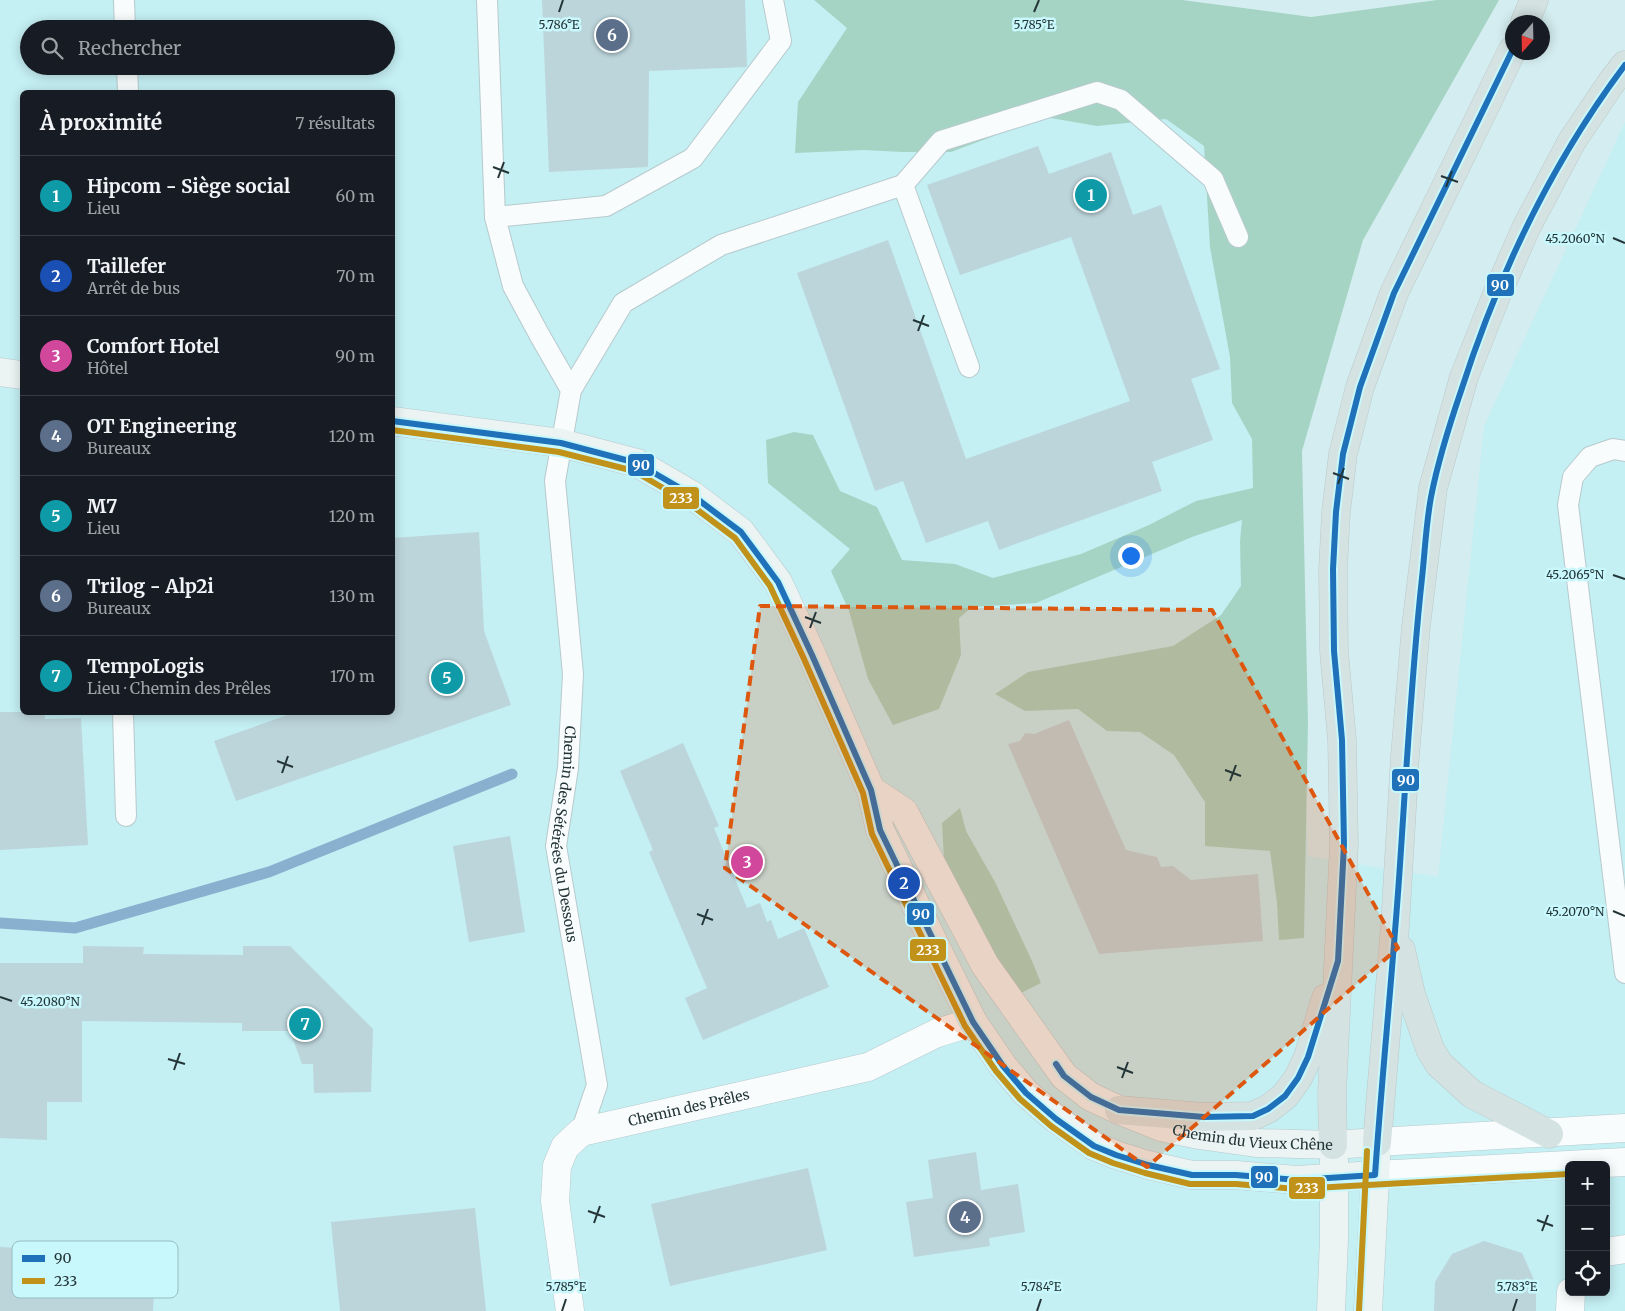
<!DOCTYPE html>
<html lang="fr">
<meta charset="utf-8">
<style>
body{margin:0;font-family:Merriweather,serif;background:#242831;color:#f1f3f6}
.controls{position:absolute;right:15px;bottom:15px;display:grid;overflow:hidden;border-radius:8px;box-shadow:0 2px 12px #0003}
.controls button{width:45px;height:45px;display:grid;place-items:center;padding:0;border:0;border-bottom:1px solid #363941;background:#171b24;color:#f1f3f6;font:25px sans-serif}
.compass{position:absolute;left:1505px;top:15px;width:45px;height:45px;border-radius:50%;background:#171b24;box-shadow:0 2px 12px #0003;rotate:200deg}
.you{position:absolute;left:1130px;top:555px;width:18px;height:18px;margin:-12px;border:4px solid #fff;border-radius:50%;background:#1a73e8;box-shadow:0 0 0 8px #1a73e833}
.badge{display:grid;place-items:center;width:32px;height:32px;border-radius:50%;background:#617578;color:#fff;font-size:16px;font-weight:700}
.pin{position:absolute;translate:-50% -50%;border:2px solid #fff;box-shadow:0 1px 5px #0006}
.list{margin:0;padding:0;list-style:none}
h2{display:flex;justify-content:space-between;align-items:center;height:65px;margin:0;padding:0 20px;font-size:21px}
h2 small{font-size:16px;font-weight:400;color:#9ea1a6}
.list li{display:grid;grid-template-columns:32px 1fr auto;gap:15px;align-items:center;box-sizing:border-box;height:80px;padding:0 20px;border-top:1px solid #363941}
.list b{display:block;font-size:19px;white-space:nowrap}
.list p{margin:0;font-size:16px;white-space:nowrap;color:#9ea1a6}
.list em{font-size:16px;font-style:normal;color:#9ea1a6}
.icon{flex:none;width:28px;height:28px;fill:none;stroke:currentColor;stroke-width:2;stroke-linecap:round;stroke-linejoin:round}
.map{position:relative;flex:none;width:1625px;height:1311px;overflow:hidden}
.search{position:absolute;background:#171b24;box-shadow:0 2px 12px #0003;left:20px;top:20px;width:375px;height:55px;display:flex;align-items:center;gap:12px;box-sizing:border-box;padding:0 18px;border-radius:28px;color:#9ea1a6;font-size:19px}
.panel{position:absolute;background:#171b24;box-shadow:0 2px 12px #0003;left:20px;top:90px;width:375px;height:625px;border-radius:8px}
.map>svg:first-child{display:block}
.built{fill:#c4eff3;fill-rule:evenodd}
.forest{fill:#a6d4c4}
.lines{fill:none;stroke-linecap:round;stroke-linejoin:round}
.stream{stroke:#89b0ce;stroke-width:11}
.building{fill:#bcd5db}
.service-casing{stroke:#b7cacd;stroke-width:22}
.minor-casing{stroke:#b7cacd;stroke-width:29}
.tertiary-casing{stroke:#b7cacd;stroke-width:29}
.secondary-casing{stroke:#b7cacd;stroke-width:29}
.trunk-casing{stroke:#bcc8ca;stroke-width:29}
.service{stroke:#f9fcfd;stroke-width:20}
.minor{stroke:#f9fcfd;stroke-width:28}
.tertiary{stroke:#f9fcfd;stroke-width:28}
.secondary{stroke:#ebf3f3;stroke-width:28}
.trunk{stroke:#d4e3e2;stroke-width:28}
.bus-1-casing{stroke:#c8f7fc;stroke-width:10}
.bus-2-casing{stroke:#c8f7fc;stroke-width:10}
.bus-1{stroke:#1f72b9;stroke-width:6}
.bus-2{stroke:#c0921a;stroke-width:6}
.marked{fill:#de570e;fill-opacity:0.2;stroke:#de570e;stroke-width:4;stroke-dasharray:10 6;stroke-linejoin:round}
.ticks{fill:none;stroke:#233537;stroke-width:2}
.labels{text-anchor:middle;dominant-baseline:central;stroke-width:5;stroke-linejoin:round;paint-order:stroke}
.street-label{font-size:14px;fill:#233537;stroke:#c8f7fc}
.key{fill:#c8f7fc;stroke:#96bdc1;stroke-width:1}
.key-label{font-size:14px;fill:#233537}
.ticks-label{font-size:12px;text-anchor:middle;fill:#233537;stroke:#c8f7fc;stroke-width:5;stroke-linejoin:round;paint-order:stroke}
.line-badge{stroke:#c8f7fc;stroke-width:2}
.badge-label{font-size:14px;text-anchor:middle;font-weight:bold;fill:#fff}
</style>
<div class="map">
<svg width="1625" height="1311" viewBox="0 0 1625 1311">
<rect width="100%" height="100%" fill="#d4edf0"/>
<!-- built -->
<path class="built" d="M0,0h1043l244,157 21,699 130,21 46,-451 141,-304v1189h-1625zM29,29h357v37h-357zM22,92h370v620h-370zM1569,1165h37v127h-37z"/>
<!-- forest -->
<g class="forest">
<polygon points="814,0 1182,0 1311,17 1437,0 1499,0 1363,240 1302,451 1308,722 1304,938 1279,940 1277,903 1270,851 1205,846 1205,802 1174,755 1140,732 1107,731 1078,709 1025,711 995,694 1028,672 1173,646 1221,615 1241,586 1240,541 1242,520 1192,537 1036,603 972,607 959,618 961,655 939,709 893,725 868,679 849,611 831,571 850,549 768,483 766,440 794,432 813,435 840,491 877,507 902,560 955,564 993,578 1081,554 1149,525 1196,501 1253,488 1252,439 1232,403 1230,357 1210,247 1204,146 1166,119 1097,126 1045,117 951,152 902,152 864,150 795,153 798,102 847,28"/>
<polygon points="960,808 966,831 995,882 1032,961 1041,983 1017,995 944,861 942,823"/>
</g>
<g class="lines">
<!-- stream -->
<polyline class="stream" points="0,923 75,928 269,872 512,774"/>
</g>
<!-- building -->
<g class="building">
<polygon points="542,0 745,0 747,66 746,67 649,71 648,167 549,172"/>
<polygon points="1038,146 1049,174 1111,152 1133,215 1161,205 1220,369 1191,379 1213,440 1152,462 1162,491 999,550 988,521 926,543 903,481 875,491 797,273 888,240 966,459 1130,401 1071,237 960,275 927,185"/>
<polygon points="479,532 484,631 511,705 236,801 214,741 296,712 392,712 392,538"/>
<polygon points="0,712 44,712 45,719 81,718 88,845 0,850"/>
<polygon points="1069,720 1126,850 1157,857 1161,867 1173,866 1191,880 1258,874 1263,941 1099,954 1008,744 1020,741 1025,733 1034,734"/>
<polygon points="683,743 719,826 714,828 747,908 760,903 767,922 771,920 778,939 804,928 829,987 703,1040 685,998 707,988 649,852 653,850 620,771"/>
<polygon points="510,836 525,932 469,942 453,846"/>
<polygon points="83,946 144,947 143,954 243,955 243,946 290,946 373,1029 371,1092 314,1093 313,1064 302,1064 290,1031 242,1031 242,1023 82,1021 82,1102 47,1102 47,1140 0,1138 0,963 83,963"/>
<polygon points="976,1152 981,1190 1018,1184 1025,1232 989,1238 990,1246 914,1257 906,1202 933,1198 928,1160"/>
<polygon points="808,1168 827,1250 670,1286 651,1204"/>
<polygon points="475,1208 486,1311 340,1311 331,1222"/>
<polygon points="1484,1241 1522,1253 1536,1284 1536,1311 1434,1311 1435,1282 1452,1254"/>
<polygon points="0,1247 156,1256 153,1311 0,1311"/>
</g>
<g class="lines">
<defs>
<g id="service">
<polyline points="124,0 125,29"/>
<path id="s1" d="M487,0l8,217 18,69 27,50 31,54 -16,91 18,193 -5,94 -12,78 41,239 -16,47"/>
<polyline points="127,66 128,92"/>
<polyline points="903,185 941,141 1097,92 1121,100 1213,179 1238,237"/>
<polyline points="495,217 606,206 693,158 781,41 773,0"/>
<polyline points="571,390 623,303 721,245 903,185 969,367"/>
<polyline points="1625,451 1613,449 1590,457 1573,477 1568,505 1625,973"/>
<polyline points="123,712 126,816"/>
</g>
<g id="minor">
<polyline points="1606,1252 1625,1249"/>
<path id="s2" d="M570,1311l-15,-110 2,-35 8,-19 16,-15 287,-65 69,-34 36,-11"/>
<polyline points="1570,1311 1571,1292"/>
</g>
<g id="tertiary">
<polyline points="1377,1142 1625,1128"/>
<polyline points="1375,1175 1625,1162"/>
</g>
<g id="secondary">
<polyline points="0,372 22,375"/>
<polyline points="392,421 561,443 637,463 692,495 741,532 778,582 812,655 871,790 880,830 929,933 973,1022 1003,1066 1026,1093 1056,1119 1094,1146 1116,1155 1148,1165 1192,1175 1236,1175 1297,1180 1375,1175"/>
<path id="s3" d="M871,790l33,22 81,153 79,111 27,21 28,13 42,17 38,8 57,8 77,2 44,-3 -9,169"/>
<polyline points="1331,1311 1334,1240 1334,1160"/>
</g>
<g id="trunk">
<polyline points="1525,22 1534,0"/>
<polyline points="1401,950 1411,994 1430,1049 1439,1064 1472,1094 1549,1134"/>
<polyline points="1119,1110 1204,1117 1253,1116 1268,1109 1285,1096 1298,1078 1308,1057 1326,998"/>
<polyline points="1377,1142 1395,926 1405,756 1416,626 1433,488 1464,377 1497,294 1526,228 1572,141 1611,83 1625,65"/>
<polyline points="1333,1145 1332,1094 1344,844 1342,740 1334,651 1333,569 1336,512 1343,454 1360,387 1394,293 1512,51"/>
</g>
</defs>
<!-- service casing -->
<use href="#service" class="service-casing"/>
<!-- minor casing -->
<use href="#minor" class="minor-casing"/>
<!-- tertiary casing -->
<use href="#tertiary" class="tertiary-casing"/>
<!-- secondary casing -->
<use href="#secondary" class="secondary-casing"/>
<!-- trunk casing -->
<use href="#trunk" class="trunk-casing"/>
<!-- service -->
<use href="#service" class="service"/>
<!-- minor -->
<use href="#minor" class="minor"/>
<!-- tertiary -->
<use href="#tertiary" class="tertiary"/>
<!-- secondary -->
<use href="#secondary" class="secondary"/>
<!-- trunk -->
<use href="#trunk" class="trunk"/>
<defs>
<g id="bus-1">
<path d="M392,421l169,22 76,20 55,32 49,37 37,50 34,73 59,135 9,40 93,192 30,44 23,27 30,26 38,27 22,9 32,10 44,10h44l61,5 78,-5c7,-99 17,-197 24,-296 7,-100 12,-201 23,-301 3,-27 4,-54 9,-81 7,-36 18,-71 30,-106 37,-115 91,-229 164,-326"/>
<polyline points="1056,1064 1064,1076 1091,1097 1119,1110 1204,1117 1253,1116 1268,1109 1285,1096 1298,1078 1308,1057 1338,961 1344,844 1342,740 1334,651 1333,569 1336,512 1343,454 1360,387 1394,293 1512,51"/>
</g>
<g id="bus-2">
<polyline points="392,430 559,452 634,471 687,502 735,538 770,586 804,659 863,793 872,834 965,1026 996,1071 1020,1099 1051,1126 1089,1153 1113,1163 1145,1173 1190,1184 1236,1184 1296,1189 1569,1174"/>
<polyline points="1359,1311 1367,1151"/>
</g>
</defs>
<!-- bus-1 casing -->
<use href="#bus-1" class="bus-1-casing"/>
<!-- bus-2 casing -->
<use href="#bus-2" class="bus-2-casing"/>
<!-- bus-1 -->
<use href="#bus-1" class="bus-1"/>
<!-- bus-2 -->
<use href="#bus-2" class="bus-2"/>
</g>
<!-- marked area -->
<path class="marked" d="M760,606l452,4 186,338 -251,219 -422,-299z"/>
<!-- ticks -->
<path class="ticks" d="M559,12l4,-12M1034,12l5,-12M493,167l16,6M1441,176l17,6M498,178l6,-16M1446,187l6,-16M1613,238l12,5M913,320l16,6M918,331l6,-16M1333,473l16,6M1338,484l6,-16M1613,575l12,4M805,617l16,6M810,628l6,-16M277,761l16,6M1225,770l16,6M282,773l6,-17M1230,781l6,-16M1613,911l12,5M697,914l16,6M702,925l6,-16M0,997l12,4M168,1059l17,5M1117,1067l16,6M174,1070l6,-17M1122,1078l6,-16M588,1211l17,6M1537,1220l16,6M594,1223l6,-17M1542,1231l6,-16M562,1311l4,-12M1037,1311l4,-12M1513,1311l4,-12"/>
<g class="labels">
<!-- street labels -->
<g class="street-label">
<text stroke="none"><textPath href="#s1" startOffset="855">Chemin des Sétérées du Dessous</textPath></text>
<text stroke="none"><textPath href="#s2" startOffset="299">Chemin des Prêles</textPath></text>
<text stroke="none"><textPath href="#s3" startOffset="552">Chemin du Vieux Chêne</textPath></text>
</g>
</g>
<!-- legend -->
<rect x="12" y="1241" width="166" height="57" rx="8" class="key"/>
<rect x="22" y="1255" width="23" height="7" fill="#1f72b9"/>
<rect x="22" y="1278" width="23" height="6" fill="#c0921a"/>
<g class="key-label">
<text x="54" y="1263">90</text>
<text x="54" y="1286">233</text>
</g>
<g class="ticks-label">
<text x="559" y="29">5.786°E</text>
<text x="1034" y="29">5.785°E</text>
<text x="1575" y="243">45.2060°N</text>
<text x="1575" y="579">45.2065°N</text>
<text x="1575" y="916">45.2070°N</text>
<text x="50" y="1006">45.2080°N</text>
<text x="566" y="1291">5.785°E</text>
<text x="1041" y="1291">5.784°E</text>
<text x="1517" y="1291">5.783°E</text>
</g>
<g class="line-badge">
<rect x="1486" y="273" width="29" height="24" rx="5" fill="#1f72b9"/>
<rect x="627" y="453" width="28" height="24" rx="5" fill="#1f72b9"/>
<rect x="662" y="486" width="38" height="24" rx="5" fill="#c0921a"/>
<rect x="1391" y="768" width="29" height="24" rx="5" fill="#1f72b9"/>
<rect x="906" y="902" width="29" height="24" rx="5" fill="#1f72b9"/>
<rect x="909" y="938" width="38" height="24" rx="5" fill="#c0921a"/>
<rect x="1250" y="1165" width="29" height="24" rx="5" fill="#1f72b9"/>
<rect x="1288" y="1176" width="38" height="24" rx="5" fill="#c0921a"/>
</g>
<g class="badge-label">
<text x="1500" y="290">90</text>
<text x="641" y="470">90</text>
<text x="681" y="503">233</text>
<text x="1406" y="785">90</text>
<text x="921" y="919">90</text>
<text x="928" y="955">233</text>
<text x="1264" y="1182">90</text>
<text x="1307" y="1193">233</text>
</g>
</svg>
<div class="controls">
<button>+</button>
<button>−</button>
<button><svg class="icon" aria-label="locate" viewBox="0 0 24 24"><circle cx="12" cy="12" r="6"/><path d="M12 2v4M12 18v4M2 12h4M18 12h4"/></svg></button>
</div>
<svg class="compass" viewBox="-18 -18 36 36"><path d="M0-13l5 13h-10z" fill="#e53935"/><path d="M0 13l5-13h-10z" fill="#9ea1a6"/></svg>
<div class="you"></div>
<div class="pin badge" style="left:1091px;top:195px;background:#0f9aa8">1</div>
<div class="pin badge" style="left:904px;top:883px;background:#1a4fb4">2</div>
<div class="pin badge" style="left:747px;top:862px;background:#d1479c">3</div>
<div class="pin badge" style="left:965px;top:1217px;background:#5c6f8a">4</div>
<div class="pin badge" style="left:447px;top:678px;background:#0f9aa8">5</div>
<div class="pin badge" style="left:612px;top:35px;background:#5c6f8a">6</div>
<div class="pin badge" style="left:305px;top:1024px;background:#0f9aa8">7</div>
<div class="search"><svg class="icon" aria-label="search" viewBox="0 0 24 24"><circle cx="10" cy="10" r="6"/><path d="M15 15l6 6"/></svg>Rechercher</div>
<section class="panel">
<h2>À proximité<small>7 résultats</small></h2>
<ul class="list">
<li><span class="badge" style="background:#0f9aa8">1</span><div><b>Hipcom - Siège social</b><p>Lieu</p></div><em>60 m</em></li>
<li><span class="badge" style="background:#1a4fb4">2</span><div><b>Taillefer</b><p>Arrêt de bus</p></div><em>70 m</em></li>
<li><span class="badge" style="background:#d1479c">3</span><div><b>Comfort Hotel</b><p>Hôtel</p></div><em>90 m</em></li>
<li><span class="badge" style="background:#5c6f8a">4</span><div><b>OT Engineering</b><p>Bureaux</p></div><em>120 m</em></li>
<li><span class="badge" style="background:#0f9aa8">5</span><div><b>M7</b><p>Lieu</p></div><em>120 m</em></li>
<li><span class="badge" style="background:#5c6f8a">6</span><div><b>Trilog - Alp2i</b><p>Bureaux</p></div><em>130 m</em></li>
<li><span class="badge" style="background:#0f9aa8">7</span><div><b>TempoLogis</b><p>Lieu · Chemin des Prêles</p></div><em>170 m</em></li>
</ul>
</section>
</div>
